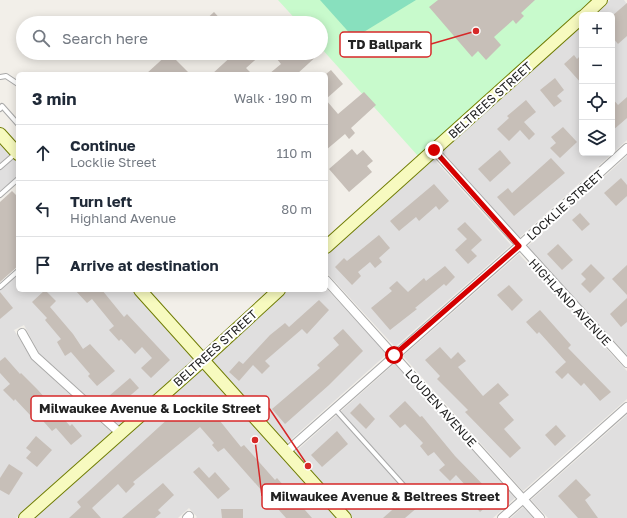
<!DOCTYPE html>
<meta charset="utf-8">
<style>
body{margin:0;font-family:"Golos Text",sans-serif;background:#f2f2f3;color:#1f2937}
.controls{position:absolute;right:12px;top:12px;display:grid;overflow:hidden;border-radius:6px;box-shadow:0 2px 10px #0003}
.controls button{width:36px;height:36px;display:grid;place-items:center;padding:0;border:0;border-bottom:1px solid #e0e1e3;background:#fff;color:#1f2937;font:20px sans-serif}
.stop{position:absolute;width:12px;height:12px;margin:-9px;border:3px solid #d40000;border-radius:50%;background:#fff}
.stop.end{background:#d40000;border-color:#fff;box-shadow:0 1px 4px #0008}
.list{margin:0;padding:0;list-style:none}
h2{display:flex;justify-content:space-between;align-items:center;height:52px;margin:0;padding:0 16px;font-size:17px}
h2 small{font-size:13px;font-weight:400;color:#747a83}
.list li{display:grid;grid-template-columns:26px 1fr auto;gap:12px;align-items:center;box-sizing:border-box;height:56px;padding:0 16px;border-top:1px solid #e0e1e3}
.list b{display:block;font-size:15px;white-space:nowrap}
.list p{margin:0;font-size:13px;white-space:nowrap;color:#747a83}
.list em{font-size:13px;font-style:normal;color:#747a83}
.icon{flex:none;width:22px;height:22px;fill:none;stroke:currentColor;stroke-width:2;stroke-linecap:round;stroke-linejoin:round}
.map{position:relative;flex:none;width:627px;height:518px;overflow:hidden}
.search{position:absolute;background:#fff;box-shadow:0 2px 10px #0003;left:16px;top:16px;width:312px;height:44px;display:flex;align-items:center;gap:10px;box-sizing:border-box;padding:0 14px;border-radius:22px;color:#747a83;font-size:15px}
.panel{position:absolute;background:#fff;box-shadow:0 2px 10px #0003;left:16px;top:72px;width:312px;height:220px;border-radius:6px}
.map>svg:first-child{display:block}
.residential{fill:#e0dfdf}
.park{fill:#c8facc}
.pitch{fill:#88e0be}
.building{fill:#c7bfb8}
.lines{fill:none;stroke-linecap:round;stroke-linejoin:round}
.lane-casing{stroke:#a9a9a9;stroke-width:6}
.street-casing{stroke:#a9a9a9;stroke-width:10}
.secondary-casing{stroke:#707d05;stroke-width:14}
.lane{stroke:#fff;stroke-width:4}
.street{stroke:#fff;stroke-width:8}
.secondary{stroke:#f7fabf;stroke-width:12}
.route{stroke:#d40000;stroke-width:5}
.labels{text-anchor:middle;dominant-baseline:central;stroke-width:4;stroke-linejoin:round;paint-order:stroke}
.street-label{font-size:12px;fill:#222;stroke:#fff}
.leader{fill:none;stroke:#d62828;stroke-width:1.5}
.callout-dot{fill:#d62828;stroke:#fff;stroke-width:1.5}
.callout{fill:#fff;stroke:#d62828;stroke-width:1.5}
.callout-label{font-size:13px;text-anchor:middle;font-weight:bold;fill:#222}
</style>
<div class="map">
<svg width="627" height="518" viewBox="0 0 627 518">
<rect width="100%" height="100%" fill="#f2efe9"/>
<!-- residential -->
<g class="residential">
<polygon points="610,0 624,0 627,4 627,140 519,238 442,151 582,25 582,153 612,153 612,15 593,15"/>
<polygon points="0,142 18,162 18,176 0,191"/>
<polygon points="627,156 627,355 527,247"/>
<polygon points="434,159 511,245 395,347 326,272 326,255"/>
<polygon points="519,254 627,371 627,399 523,491 403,356"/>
<polygon points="18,269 18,290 133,290 195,359 120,426 39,353 24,325 14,330 32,360 112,433 16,518 0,518 0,285"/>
<polygon points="326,288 387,354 286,444 211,361 288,290 326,290"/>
<polygon points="395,363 515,498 493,518 353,518 294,453"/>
<polygon points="203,368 338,518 196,518 197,517 189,508 178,518 34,518"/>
<polygon points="627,415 627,518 548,518 531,500"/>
<polygon points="523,507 533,518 511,518"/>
</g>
<!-- park -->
<polygon class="park" points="278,0 592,0 418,156 321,48 321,23 299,23"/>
<!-- pitch -->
<polygon class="pitch" points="320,0 416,0 354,38"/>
<!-- building -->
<g class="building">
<polygon points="438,0 535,0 521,13 524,16 516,24 513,20 494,37 501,45 486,60 478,51 472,57 429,7"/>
<polygon points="627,3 627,36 618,44 612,37 612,16"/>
<polygon points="214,12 224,23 202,23"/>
<polygon points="169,53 190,74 146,74"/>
<polygon points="235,53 263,53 246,68 252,74 212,74"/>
<polygon points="272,53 320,53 297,74 269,74 281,64"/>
<polygon points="582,54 582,84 564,64 574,55 577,59"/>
<polygon points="331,70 343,84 326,99 326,74"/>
<polygon points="555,78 564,90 557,96 562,101 554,107 540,90"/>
<polygon points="364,92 376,105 351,128 355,133 349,139 345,134 326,150 326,100 338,114"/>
<polygon points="627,97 627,118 612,131 612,98 618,105"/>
<polygon points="526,100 536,112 524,122 535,134 529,140 520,130 509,141 497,129 509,118 507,116"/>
<polygon points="563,127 577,142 560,158 550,148 556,143 551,137"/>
<polygon points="352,149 357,155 363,150 373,161 367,166 372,172 349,192 329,169"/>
<polygon points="500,150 511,163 490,182 478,169"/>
<polygon points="551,158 565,173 514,216 497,197 508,188 512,193"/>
<polygon points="621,178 627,185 627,196 616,206 604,193"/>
<polygon points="434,184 449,201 439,210 436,206 419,221 416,217 399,231 390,221"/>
<polygon points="12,191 18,197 18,266 0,282 0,202"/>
<polygon points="580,213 590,224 582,231 572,220"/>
<polygon points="465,222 482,240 471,250 477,256 468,264 455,250 467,239 457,229"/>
<polygon points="379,235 390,248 379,258 382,262 375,268 370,262 358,272 361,276 352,285 335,267 344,258 347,261"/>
<polygon points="558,244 573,260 562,270 547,254"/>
<polygon points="591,264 605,278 590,293 581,284 586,279 581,274"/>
<polygon points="627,265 627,295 612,279"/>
<polygon points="445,266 455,277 446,286 444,284 415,308 417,309 390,330 371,308 392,291 389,288 397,281 408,292 424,278 426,281"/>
<polygon points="509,285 523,300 512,311 497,295"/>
<polygon points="45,290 56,301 50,307 73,334 83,349 90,344 115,371 97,386 88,376 90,374 71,352 65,356 57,342 61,339 45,320 47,318 32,302"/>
<polygon points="75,290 102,290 124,317 127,314 170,360 151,378 141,368 152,358 142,347 135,354 121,339 119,341 109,330 114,326 92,299 87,303"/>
<polygon points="0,292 13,308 0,319"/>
<polygon points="627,298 627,322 621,327 610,314"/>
<polygon points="319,300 329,310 307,334 302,329 265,361 270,366 262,374 253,365 239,381 229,372 239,361 243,364 270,335 285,323 289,327"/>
<polygon points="540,310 571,345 568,348 611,392 600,401 584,383 581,386 568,373 562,379 555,372 566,362 539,332 537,334 526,322"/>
<polygon points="343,329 363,351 329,385 285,424 272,409 320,368 317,365 339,345 333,338"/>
<polygon points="440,347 451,359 458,352 466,361 458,367 483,396 498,383 509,395 499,403 514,420 504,429 521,448 510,458 465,412 468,410 437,379 440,376 425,360"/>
<polygon points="5,357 20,374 21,373 37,389 70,426 72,424 82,436 71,445 56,428 52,431 35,412 31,416 15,399 14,401 3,390 10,384 0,373 0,361"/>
<polygon points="130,378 139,388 118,406 109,396"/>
<polygon points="200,395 221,420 220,421 241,447 244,445 275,480 277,478 312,518 286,518 224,448 218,452 212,445 214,443 200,427 133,482 135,484 126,493 118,484 92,508 101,518 69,518 81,507 77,502 171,416 172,417"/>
<polygon points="405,401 420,417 422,416 455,456 496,498 480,512 471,502 476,497 456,475 450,481 439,470 445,465 434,452 428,456 420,446 423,443 405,424 400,428 389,416"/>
<polygon points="360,403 375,419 366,429 350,413"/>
<polygon points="556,425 566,436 555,446 545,435"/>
<polygon points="337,431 348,444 322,467 311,455"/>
<polygon points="36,436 52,450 37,467 26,458 31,452 26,448"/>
<polygon points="9,464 23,473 9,495 0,490 0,478"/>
<polygon points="199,467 209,478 215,472 230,489 218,499 193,472"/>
<polygon points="576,479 591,495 585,500 598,518 578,518 558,496"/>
<polygon points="163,483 174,495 158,510 161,513 155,518 122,518"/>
<polygon points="450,494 457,501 448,510 441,502"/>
<polygon points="408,496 418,507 405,518 383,518"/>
<polygon points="221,509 243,509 243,518 222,518"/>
</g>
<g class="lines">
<defs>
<g id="lane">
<polyline points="0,77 6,76 18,84"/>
<polyline points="0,109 2,106 18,124"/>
<polyline points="0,167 15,154"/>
<polyline points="0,195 18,179"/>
<polyline points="0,287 18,271"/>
<polyline points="335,409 404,486"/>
</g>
<g id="street">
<polyline points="434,150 627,363"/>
<polyline points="326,280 540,518"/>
<polyline points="22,333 35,356 120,433"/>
<polyline points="286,452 519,246 627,148"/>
<polyline points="187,518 189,516"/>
<polyline points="502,518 627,407"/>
</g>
<g id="secondary">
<polyline points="585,15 601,0"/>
<polyline points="0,134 18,154"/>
<polyline points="326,247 582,17"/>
<polyline points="140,290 345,518"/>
<polyline points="25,518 203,360 279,290"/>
</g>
</defs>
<!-- lane casing -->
<use href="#lane" class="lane-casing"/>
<!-- street casing -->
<use href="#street" class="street-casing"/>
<!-- secondary casing -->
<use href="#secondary" class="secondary-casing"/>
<!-- lane -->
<use href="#lane" class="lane"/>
<!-- street -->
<use href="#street" class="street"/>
<!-- secondary -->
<use href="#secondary" class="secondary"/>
</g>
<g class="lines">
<!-- route -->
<polyline class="route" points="394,355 519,246 434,150"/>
</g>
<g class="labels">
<!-- street labels -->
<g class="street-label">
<text transform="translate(490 100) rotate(-42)">BELTREES STREET</text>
<text transform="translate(565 205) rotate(-42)">LOCKLIE STREET</text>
<text transform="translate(570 302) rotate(47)">HIGHLAND AVENUE</text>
<text transform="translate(215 348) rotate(-42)">BELTREES STREET</text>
<text transform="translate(441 408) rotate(48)">LOUDEN AVENUE</text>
</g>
</g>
<!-- callouts -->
<path class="leader" d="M476 31L431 44M308 466L269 408M255 440L262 496"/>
<g class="callout-dot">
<circle cx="476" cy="31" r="4"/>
<circle cx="308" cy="466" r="4"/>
<circle cx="255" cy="440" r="4"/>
</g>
<g class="callout">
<rect x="340" y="32" width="91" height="25" rx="4"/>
<rect x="31" y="396" width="238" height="25" rx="4"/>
<rect x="262" y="484" width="246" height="25" rx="4"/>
</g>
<g class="callout-label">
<text x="385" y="49">TD Ballpark</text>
<text x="150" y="413">Milwaukee Avenue &amp; Lockile Street</text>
<text x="385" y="501">Milwaukee Avenue &amp; Beltrees Street</text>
</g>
</svg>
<div class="controls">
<button>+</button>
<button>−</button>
<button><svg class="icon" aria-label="locate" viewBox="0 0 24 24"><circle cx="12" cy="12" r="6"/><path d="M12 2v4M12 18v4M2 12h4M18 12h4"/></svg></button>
<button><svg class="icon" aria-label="layers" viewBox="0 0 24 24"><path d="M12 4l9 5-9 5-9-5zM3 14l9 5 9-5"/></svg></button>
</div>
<div class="stop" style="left:394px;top:355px"></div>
<div class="stop end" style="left:434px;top:150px"></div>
<div class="search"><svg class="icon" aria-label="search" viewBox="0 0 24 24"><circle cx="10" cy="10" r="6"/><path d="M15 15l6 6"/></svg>Search here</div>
<section class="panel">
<h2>3 min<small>Walk · 190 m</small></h2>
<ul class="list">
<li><svg class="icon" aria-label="ahead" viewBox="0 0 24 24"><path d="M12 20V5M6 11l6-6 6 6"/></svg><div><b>Continue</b><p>Locklie Street</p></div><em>110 m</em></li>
<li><svg class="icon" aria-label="left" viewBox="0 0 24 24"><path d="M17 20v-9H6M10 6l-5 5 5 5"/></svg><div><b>Turn left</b><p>Highland Avenue</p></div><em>80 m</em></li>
<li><svg class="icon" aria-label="arrive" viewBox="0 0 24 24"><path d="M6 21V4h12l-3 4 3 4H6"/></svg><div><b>Arrive at destination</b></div></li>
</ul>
</section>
</div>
